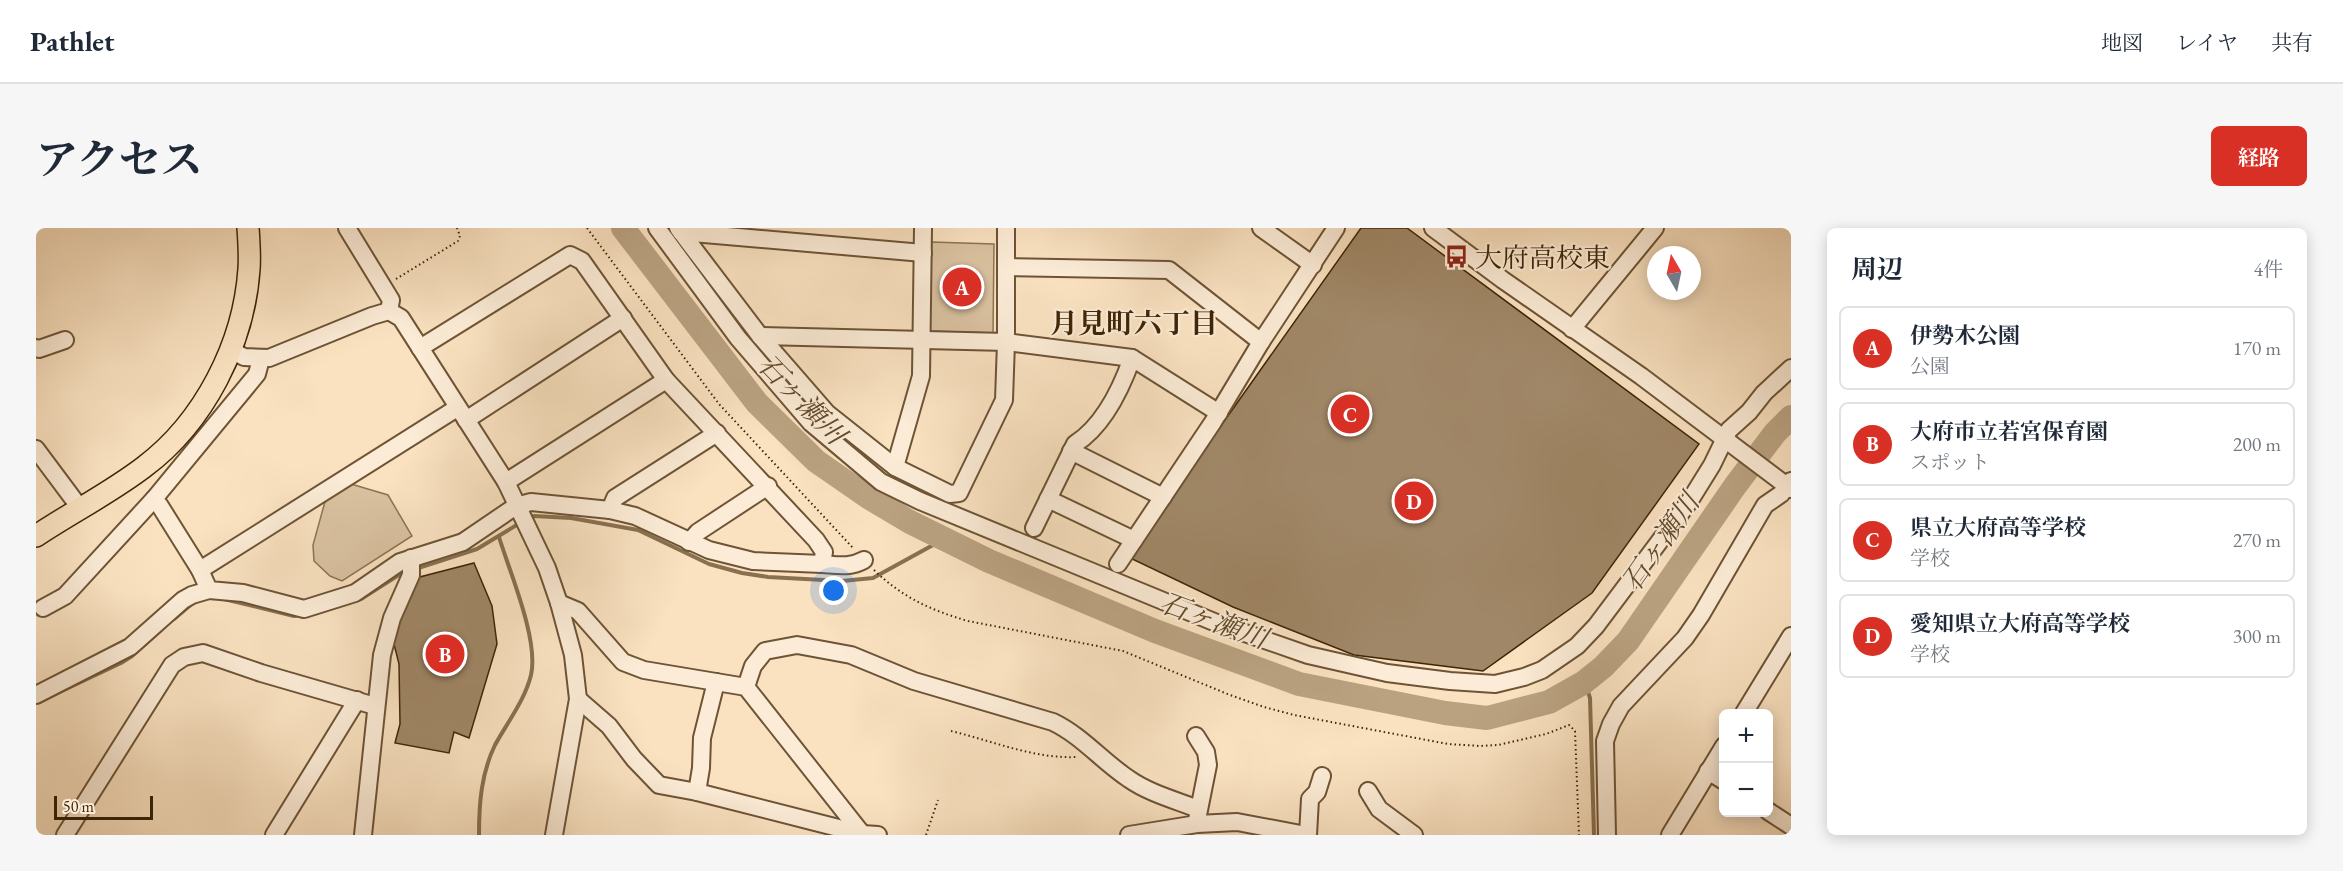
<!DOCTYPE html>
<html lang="ja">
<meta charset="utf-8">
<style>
body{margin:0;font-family:"EB Garamond","Noto Serif JP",serif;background:#f6f6f7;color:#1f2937}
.controls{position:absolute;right:18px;bottom:18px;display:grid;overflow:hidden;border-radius:9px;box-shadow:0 3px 15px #0003}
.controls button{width:54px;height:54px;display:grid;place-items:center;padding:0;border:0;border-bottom:2px solid #e0e1e3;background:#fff;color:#1f2937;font:30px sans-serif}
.compass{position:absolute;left:1611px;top:18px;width:54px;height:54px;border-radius:50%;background:#fff;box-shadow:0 3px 15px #0003;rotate:351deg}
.scale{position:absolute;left:18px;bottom:15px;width:99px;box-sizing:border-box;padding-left:6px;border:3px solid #3e2506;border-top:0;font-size:16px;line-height:21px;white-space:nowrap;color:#3e2506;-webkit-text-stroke:4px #fcecd7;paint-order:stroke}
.you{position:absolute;left:798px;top:363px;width:21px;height:21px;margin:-15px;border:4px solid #fff;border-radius:50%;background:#1a73e8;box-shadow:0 0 0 9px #1a73e833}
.badge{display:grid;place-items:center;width:39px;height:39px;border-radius:50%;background:#d93025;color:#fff;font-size:20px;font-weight:700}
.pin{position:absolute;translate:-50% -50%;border:3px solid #fff;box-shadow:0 2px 6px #0006}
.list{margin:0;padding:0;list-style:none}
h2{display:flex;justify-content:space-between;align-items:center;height:78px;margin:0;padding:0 24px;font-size:26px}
h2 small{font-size:20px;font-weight:400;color:#747a83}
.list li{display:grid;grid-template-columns:39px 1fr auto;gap:18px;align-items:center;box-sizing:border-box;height:84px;margin:0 12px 12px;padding:0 12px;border:2px solid #e0e1e3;border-radius:9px}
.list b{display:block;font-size:22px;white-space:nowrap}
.list p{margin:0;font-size:20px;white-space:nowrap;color:#747a83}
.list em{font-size:20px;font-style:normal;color:#747a83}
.map{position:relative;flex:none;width:1755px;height:607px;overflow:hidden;border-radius:9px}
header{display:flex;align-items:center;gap:36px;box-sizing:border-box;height:84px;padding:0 30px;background:#fff;border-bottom:2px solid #e0e1e3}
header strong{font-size:28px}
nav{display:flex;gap:33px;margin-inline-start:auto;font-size:21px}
.intro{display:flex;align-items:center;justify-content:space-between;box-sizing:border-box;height:144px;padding:0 36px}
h1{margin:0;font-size:42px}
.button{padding:15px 27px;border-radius:9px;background:#d93025;color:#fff;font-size:21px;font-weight:700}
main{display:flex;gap:36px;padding:0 36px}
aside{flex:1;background:#fff;border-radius:9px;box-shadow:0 3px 15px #0003}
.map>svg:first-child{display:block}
.green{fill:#dac2a1;stroke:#8c7454;stroke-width:1.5}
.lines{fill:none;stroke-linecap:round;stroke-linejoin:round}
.stream{stroke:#887050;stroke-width:4}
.river{stroke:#baa281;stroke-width:24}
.building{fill:#a08767;stroke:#3e2506;stroke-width:1.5}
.minor-casing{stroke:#6d5435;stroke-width:20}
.major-casing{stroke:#3e2506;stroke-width:24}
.path{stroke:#3e2506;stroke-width:2;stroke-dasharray:1.5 3;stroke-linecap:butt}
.minor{stroke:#fcecd7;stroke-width:16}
.major{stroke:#fae2c1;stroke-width:21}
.labels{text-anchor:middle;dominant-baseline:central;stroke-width:4.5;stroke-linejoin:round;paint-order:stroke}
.poi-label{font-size:27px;fill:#3e2506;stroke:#fcecd7;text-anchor:start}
.neighbourhood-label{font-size:28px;font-weight:bold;fill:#3e2506;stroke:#fcecd7}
.water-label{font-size:28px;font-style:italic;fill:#634a2b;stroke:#fcecd7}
</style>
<header>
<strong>Pathlet</strong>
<nav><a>地図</a><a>レイヤ</a><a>共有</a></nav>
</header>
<div class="intro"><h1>アクセス</h1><a class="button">経路</a></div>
<main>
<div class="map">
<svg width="1755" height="607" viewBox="0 0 1755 607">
<rect width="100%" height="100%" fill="#fae2c1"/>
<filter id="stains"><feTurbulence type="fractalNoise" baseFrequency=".00333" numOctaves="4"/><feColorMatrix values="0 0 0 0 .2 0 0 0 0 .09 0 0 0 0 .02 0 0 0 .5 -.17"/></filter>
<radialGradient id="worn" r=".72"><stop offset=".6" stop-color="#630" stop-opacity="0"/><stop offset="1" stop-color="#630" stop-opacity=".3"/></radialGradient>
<!-- green -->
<g class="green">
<polygon points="895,14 958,16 957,105 894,103"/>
<polygon points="315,256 352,267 376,308 306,353 294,348 278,333 277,317 290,270"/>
</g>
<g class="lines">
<!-- stream -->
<g class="stream">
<polyline points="493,290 498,288 535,290 602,302 673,336 706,345 732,349 806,353 837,350 908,311"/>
<polyline points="379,341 441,321 484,295"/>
<polyline points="188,371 258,388 265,387"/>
<polyline points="325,371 369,343"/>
<polyline points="138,391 157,375"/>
<polyline points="1547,455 1550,458 1554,470 1558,607"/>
<polyline points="17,467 85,435 96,428 125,402"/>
<path d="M443,607c0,-31 2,-61 16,-90 12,-22 30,-45 36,-70 8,-35 -21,-102 -32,-138"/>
</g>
<!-- river -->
<polyline class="river" points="587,0 721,175 780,233 832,269 874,294 953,333 1119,403 1263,456 1409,485 1451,490 1513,474 1547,455 1567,439 1592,413 1699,258 1739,205 1755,189"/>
</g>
<!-- building -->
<g class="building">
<polygon points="1325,0 1371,0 1663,216 1556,365 1447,443 1318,427 1197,379 1092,329"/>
<polygon points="438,335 456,378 461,416 433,510 418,504 413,525 359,515 364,496 363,436 355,404 380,350"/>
</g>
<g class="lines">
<defs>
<g id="minor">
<polyline points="311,0 355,72 353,83"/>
<polyline points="621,0 702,110 775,195 845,254 884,273 1183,396 1272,427 1351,445 1414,453 1459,456 1488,449 1506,442 1541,418 1560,398 1653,274 1676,237 1693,202 1713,184 1728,165 1755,140"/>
<polyline points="642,0 724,108 791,185 859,239 914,266 923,265 968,172 970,114 970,0"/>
<polyline points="1225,0 1277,37"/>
<polyline points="1397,0 1467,52 1605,148 1755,261"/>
<polyline points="645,4 887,25"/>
<polyline points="970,39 1133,42 1225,114"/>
<polyline points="1536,101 1619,0"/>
<polyline points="724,108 970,114 1096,130 1183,185"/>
<polyline points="0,120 3,121 29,112"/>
<polyline points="195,122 208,129 233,130 336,88 353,83 365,90 470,254 511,340 523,375 537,427 542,471 518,607"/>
<polyline points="430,192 587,90"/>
<polyline points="0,221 44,280"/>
<polyline points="1035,223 1127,269"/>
<polyline points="859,239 885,148 887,0"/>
<polyline points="470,254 630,152"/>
<polyline points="118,271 124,278 164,342 173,362 207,365 268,381 319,365 364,334 427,314 480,278 495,274 574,282 599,288 673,322 717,333 786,336 788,324 780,312 630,152 546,33 534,27 384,120"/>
<polyline points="1012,271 1098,312"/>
<polyline points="574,282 579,270 681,205"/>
<path d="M998,300l41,-84c28,-18 46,-55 57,-86"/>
<polyline points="653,314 662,304 732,258"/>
<path d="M786,336c15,1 28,4 42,-4"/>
<polyline points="1082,336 1177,194 1225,114 1300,0"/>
<polyline points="164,342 421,180"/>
<polyline points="523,375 542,383 587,434 608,442 710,459 827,607"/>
<polyline points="7,380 29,368 118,271 221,146 225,131"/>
<path d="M710,459l7,-21 12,-15 32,-6 54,10 63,26 139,41c29,14 49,39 76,57 20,14 46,21 69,30"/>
<polyline points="0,467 94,419 147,372 156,367 173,362"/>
<polyline points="542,471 573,498 598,531 623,557 661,564 826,606 842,607"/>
<polyline points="1708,485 1755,408"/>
<polyline points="1160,508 1170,524 1172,537 1161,592"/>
<polyline points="1672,543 1688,553"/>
<polyline points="1332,563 1343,581 1378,607"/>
<polyline points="661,564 665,540 666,510 680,454"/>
<polyline points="1732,583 1755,598"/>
<polyline points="29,607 136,437 148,429 167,425 225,445 339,478"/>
<polyline points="238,607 321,472"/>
<polyline points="327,607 346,427 356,390 375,347 375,330"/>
<polyline points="1093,607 1161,596 1201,594 1270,607"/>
<polyline points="1272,607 1274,571 1281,564 1286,548"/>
<polyline points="1571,607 1569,513 1575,496 1585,478 1649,410 1665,387 1729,277 1745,266 1755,253"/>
<polyline points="1634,607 1688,518"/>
</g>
<path id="major" d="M0,308c36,-24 74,-43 108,-69 60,-45 100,-123 105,-198 1,-13 0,-27 -1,-41"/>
</defs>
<!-- minor casing -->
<use href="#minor" class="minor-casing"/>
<!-- major casing -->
<use href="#major" class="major-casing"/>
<!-- path -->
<g class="path">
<polyline points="551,0 683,176 817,320"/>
<polyline points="360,51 422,13 424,8 421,0"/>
<path d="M838,342c28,27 56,40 94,51l155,30 107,44 34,12 30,8 154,29 32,2 18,-1 48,-11 23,-9 6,6 4,104"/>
<path d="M915,503c42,10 83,28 126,26"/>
<polyline points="890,607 902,572"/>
</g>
<!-- minor -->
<use href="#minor" class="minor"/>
<!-- major -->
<use href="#major" class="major"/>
</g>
<!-- icons -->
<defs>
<symbol id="bus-bare" viewBox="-9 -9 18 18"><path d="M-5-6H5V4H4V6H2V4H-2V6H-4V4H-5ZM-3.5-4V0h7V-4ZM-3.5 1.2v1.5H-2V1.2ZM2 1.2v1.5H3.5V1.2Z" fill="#8f2418" stroke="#fcecd7" stroke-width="2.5" paint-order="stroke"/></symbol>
</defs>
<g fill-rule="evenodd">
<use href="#bus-bare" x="1404" y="12" width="33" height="33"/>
</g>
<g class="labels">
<!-- poi labels -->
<g class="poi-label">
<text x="1439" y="29">大府高校東</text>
</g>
<!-- neighbourhood labels -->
<g class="neighbourhood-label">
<text x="1098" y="95">月見町六丁目</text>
</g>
<!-- water labels -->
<g class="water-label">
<text transform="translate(766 171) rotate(46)">石ヶ瀬川</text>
<text transform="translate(1624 314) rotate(-55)">石ヶ瀬川</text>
<text transform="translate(1178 392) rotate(20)">石ヶ瀬川</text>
</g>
</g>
<rect width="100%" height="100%" filter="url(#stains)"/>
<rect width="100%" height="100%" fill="url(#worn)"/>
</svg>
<div class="controls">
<button>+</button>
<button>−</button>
</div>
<svg class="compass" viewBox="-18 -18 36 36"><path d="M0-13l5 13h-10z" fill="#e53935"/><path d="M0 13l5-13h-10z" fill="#747a83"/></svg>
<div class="scale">50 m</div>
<div class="you"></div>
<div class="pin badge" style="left:926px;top:59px">A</div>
<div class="pin badge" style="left:409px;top:426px">B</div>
<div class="pin badge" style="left:1314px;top:186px">C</div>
<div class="pin badge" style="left:1378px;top:273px">D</div>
</div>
<aside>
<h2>周辺<small>4件</small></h2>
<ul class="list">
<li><span class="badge">A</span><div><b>伊勢木公園</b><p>公園</p></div><em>170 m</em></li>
<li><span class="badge">B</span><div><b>大府市立若宮保育園</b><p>スポット</p></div><em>200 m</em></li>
<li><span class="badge">C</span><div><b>県立大府高等学校</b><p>学校</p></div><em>270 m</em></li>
<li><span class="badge">D</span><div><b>愛知県立大府高等学校</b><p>学校</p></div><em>300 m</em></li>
</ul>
</aside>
</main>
